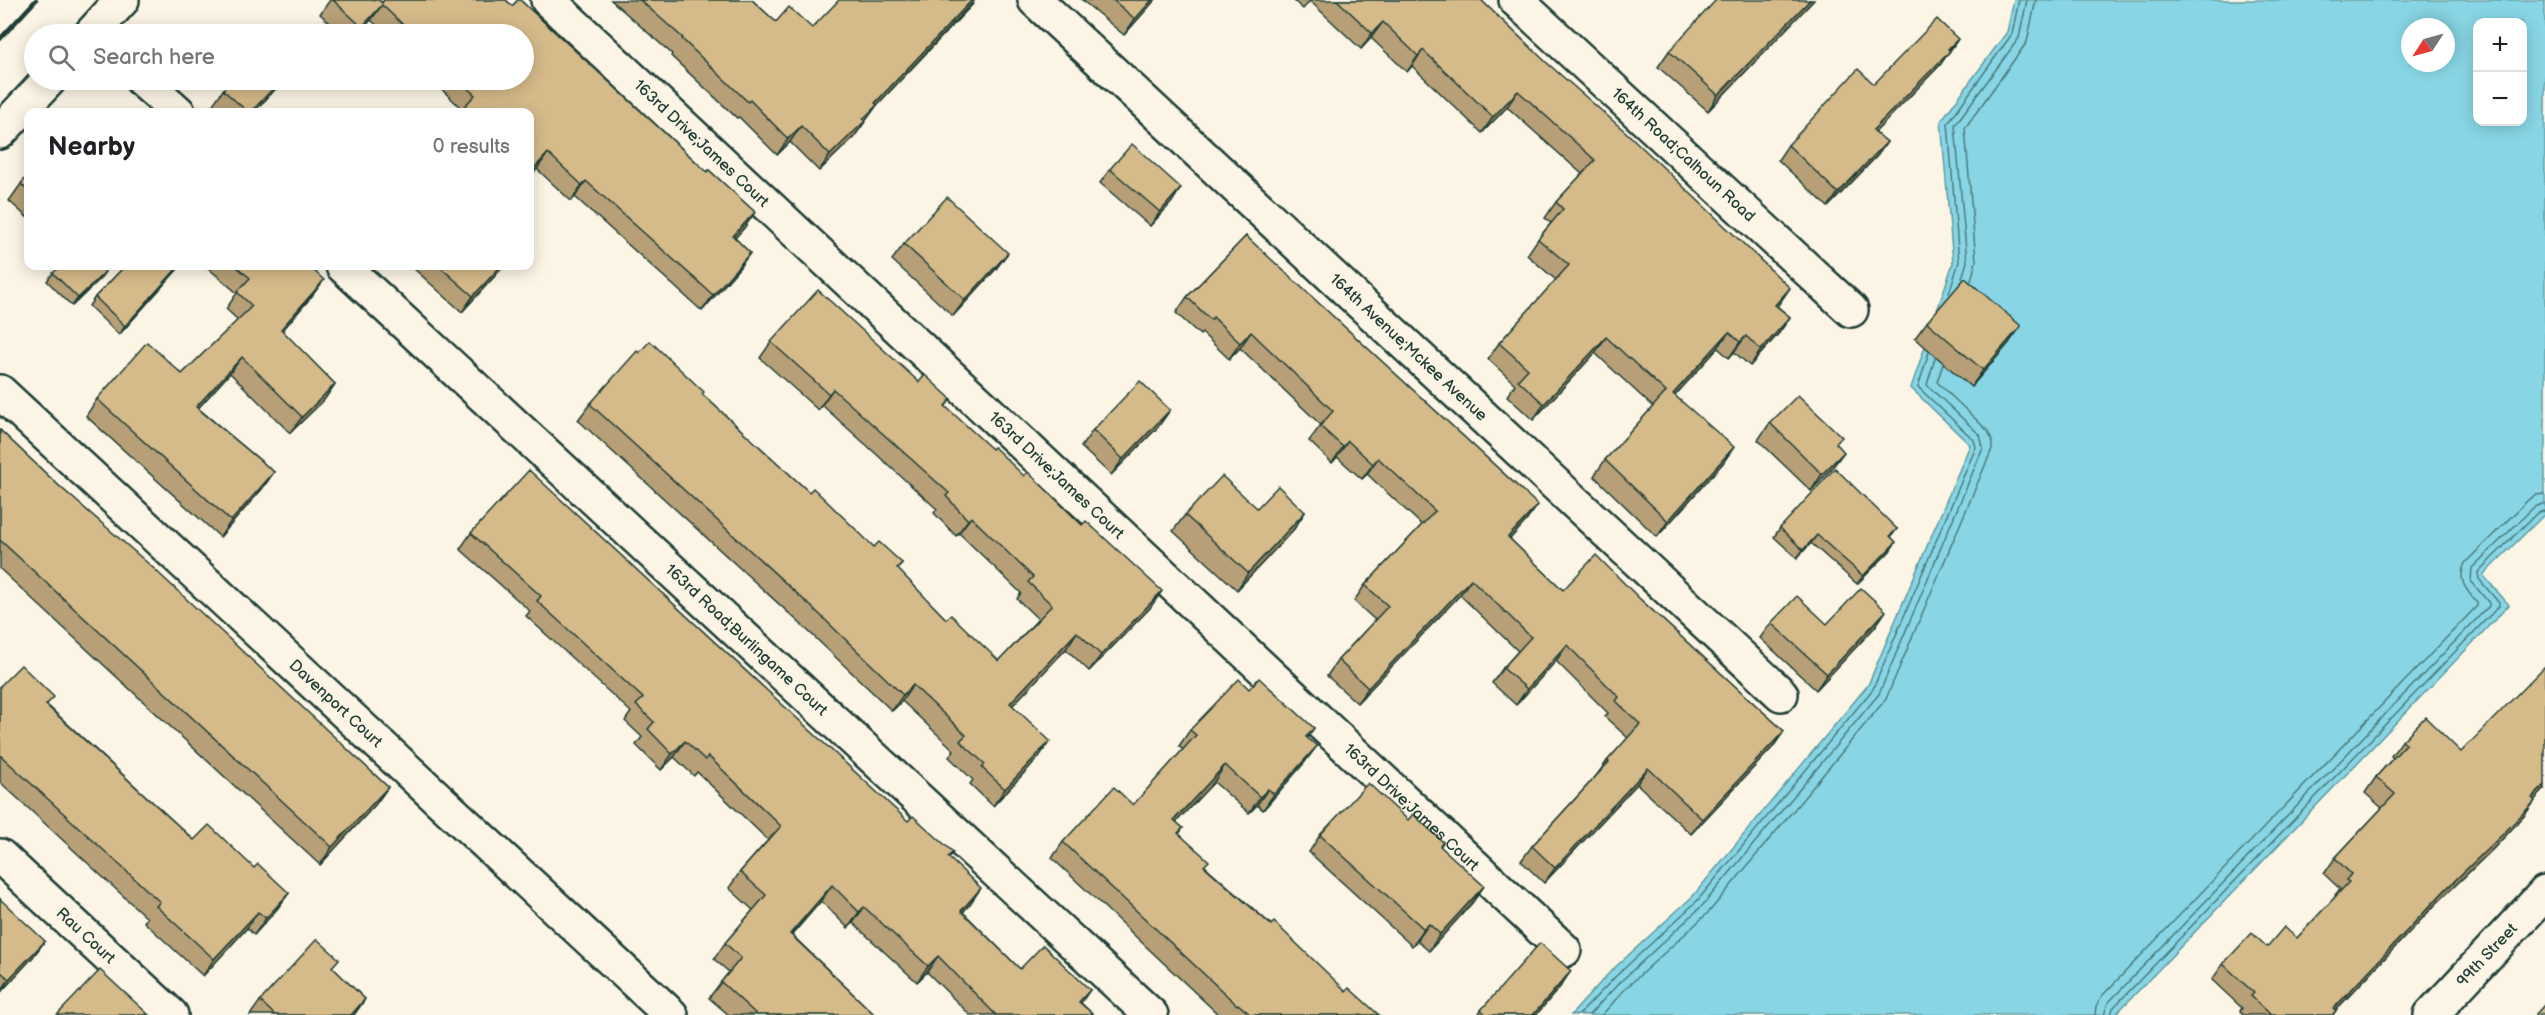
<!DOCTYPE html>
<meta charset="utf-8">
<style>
body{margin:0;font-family:"Balsamiq Sans",sans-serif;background:#f2f2f2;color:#202124}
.controls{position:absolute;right:18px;top:18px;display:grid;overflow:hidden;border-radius:12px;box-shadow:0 3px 15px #0003}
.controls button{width:54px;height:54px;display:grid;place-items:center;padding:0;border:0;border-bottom:2px solid #e0e0e0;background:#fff;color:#202124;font:30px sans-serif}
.compass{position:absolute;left:2401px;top:18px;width:54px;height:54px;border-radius:50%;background:#fff;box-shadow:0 3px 15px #0003;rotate:234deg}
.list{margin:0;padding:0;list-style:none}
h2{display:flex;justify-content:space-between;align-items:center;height:78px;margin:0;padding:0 24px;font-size:26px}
h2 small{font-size:20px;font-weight:400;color:#757577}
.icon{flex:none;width:33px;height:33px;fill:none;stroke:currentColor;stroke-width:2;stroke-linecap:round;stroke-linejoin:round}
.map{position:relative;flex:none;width:2545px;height:1015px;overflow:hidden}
.search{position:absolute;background:#fff;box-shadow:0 3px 15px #0003;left:24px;top:24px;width:510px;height:66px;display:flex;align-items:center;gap:15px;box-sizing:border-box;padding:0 21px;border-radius:33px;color:#757577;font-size:22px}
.panel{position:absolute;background:#fff;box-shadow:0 3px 15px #0003;left:24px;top:108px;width:510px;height:162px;border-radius:12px}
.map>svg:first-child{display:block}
.water{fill:#88d6e5;stroke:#5e999e;stroke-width:1.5;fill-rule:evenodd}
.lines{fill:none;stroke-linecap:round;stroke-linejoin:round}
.shore{stroke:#497a7b;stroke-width:1.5}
.minor-casing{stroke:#1f3d34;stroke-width:38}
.minor{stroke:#fcf5e5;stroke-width:33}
.rail{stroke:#1f3d34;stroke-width:4.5}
.wall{fill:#b7a077;stroke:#1f3d34;stroke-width:1.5}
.shaded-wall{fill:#958261;stroke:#1f3d34;stroke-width:1.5}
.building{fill:#d5ba8a;stroke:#1f3d34;stroke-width:1.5}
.labels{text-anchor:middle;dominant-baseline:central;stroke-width:4.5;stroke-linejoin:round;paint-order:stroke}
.street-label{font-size:16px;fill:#1f3d34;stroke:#fcf5e5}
</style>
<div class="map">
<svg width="2545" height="1015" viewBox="0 0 2545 1015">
<rect width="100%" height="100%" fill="#fcf5e5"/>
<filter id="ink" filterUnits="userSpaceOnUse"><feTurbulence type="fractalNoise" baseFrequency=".0167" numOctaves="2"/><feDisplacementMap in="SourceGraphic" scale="12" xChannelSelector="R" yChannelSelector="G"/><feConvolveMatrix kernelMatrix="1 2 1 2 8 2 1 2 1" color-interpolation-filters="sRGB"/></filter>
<g filter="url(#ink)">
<!-- water -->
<path class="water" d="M2014,0h531v514l-62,61 26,30 -394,410h-544l39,-43 82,-75 176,-212 102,-240 -59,-57 42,-125 -12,-142 66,-89zM2478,22h44v100h-44zM2410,27h36v36h-36z"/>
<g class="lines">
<!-- shore -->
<g class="shore">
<polyline points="1962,278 1967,262 1955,125 2019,38 2027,0"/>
<polyline points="1971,281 1976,261 1965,128 2027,42 2036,0"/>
<polyline points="1949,293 1959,262 1948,123 2012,34 2019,0"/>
<polyline points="1579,1015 1615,977 1697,901 1873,689 1976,447 1974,440 1918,387 1929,352"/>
<polyline points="1589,1015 1620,982 1702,906 1879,694 1983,448 1980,435 1927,385 1935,358"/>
<polyline points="1602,1015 1626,988 1709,912 1886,699 1992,449 1992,440 1988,431 1937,382 1943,364"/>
<path d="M2095,1015l1,-9 5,-9 376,-391v-3c-11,-13 -20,-23 -12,-40l63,-63 8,-5 9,-1"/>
<polyline points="2104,1015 2108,1003 2489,606 2489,603 2471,581 2472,568 2534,507 2545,503"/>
<polyline points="2111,1015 2113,1008 2499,606 2499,603 2479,579 2478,572 2538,512 2545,511"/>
</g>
<defs>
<g id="minor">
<path id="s1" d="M548,0l1016,950"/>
<path id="s2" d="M1035,0l746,694"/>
<path id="s3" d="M1516,0l335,310"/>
<polyline points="91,34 122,0"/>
<polyline points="142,80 178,112"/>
<polyline points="0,132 49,80"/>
<path id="s4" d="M343,266l808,749"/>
<path id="s5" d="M0,392l671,623"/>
<path id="s6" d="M0,856l171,159"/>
<path id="s7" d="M2431,1015l114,-122"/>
</g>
</defs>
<!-- minor casing -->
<use href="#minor" class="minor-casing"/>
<!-- minor -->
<use href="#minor" class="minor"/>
<!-- rail -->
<polyline class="rail" points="0,39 36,0"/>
</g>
<!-- wall -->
<g class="wall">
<polygon points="330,0 379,0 382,3 384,0 506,0 512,6 518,0 520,0 707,172 709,170 755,212 744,228 735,238 750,253 739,268 702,311 575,197 571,201 537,169 530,177 530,112 459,112 462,109 432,80 524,80 524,34 386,34 371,20 358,34 342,34 320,14"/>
<polygon points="611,0 752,0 776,22 812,28 973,4 877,105 854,137 819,171 790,142 777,155 739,117 737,118 671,56 672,54"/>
<polygon points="1082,0 1155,0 1124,35"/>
<polygon points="1293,0 1481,0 1777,306 1790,317 1779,333 1750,366 1734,352 1729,358 1718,348 1675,395 1723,463 1657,537 1594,476 1605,460 1653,407 1595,353 1533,420 1507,396 1515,384 1488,359 1499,343 1556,280 1527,255 1538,239 1551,223 1545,218 1556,202 1582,174 1507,107 1482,133 1412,66 1407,72 1371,38 1361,49 1310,1 1303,9"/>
<polygon points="1813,1 1708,111 1658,67 1669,51"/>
<polygon points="1958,39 1940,65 1875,132 1887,142 1877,156 1828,207 1778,160 1788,145 1874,84"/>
<polygon points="232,80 284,80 254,112 218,112 211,107 223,90"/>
<polygon points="1110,169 1172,202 1150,226 1100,183"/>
<polygon points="28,175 28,218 9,201 21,184"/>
<polygon points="1246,236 1527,520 1510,539 1563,590 1641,600 1784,731 1773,747 1691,834 1637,784 1544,883 1521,861 1532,846 1596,776 1607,761 1628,738 1605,717 1608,713 1556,661 1516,705 1492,683 1503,668 1518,651 1460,595 1357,703 1327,676 1338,660 1375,620 1354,601 1365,585 1422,525 1367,474 1362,479 1337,457 1332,463 1309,441 1321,425 1240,348 1229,359 1202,333 1200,335 1176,313 1187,297"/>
<polygon points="904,244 996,269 953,316 892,260"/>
<polygon points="125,266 180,266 119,335 89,306 95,297"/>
<polygon points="210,266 311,266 310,267 312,296 282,331 335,384 324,400 290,433 230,373 198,408 274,472 262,489 220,537 86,416 97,399 182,374 238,320 226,309 237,293 208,268"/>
<polygon points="411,266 504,266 462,312"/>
<polygon points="53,273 99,280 72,306 47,281"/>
<polygon points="1927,322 2009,343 1971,387 1915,338"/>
<polygon points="771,342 919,382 951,399 945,407 1150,608 1089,671 1066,649 1012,705 1039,757 993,806 970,784 973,780 949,757 954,750 902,701 892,711 804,627 578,420 590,404 702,394 809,492 874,547 902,563 897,569 946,619 999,661 1038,619 1017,599 1021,593 959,533 956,536 934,513 937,509 822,405 818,410 760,358"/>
<polygon points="1170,410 1158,427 1111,475 1081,447 1093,430"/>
<polygon points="1770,423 1837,444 1832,468 1811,491 1758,440"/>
<polygon points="0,430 58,485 388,787 375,805 320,865 0,569"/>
<polygon points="1257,508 1305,512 1294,529 1237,590 1173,531 1185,515"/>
<polygon points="1780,528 1897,529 1891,537 1890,551 1857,584 1811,543 1797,558 1774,537"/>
<polygon points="471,533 953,852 949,858 970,904 963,912 1020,969 1090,990 1081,1003 1094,1015 970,1015 927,972 917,982 853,923 848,928 821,901 792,935 875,1015 729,1015 709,998 721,982 729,972 714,959 725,943 753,910 729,888 740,872 768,840 697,772 694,776 674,757 661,770 636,745 642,737 625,721 631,712 526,616 530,611 460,549"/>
<polygon points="1771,623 1827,624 1875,627 1816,690 1760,638"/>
<polygon points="0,686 48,706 194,840 254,868 289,893 277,909 254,935 247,928 203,976 144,922 147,918 0,782"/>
<polygon points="1249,689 1314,728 1308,737 1305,762 1263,810 1257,805 1249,813 1214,782 1176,822 1183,828 1179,834 1205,866 1346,991 1379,1015 1219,1015 1052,858 1063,842 1133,805 1183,750 1179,746 1190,730"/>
<polygon points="2402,741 2461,752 2545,789 2534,800 2524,816 2493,849 2434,906 2335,1011 2333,1015 2243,1015 2240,1011 2242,1008 2212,980 2223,964 2267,947 2297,938 2336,896 2335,895 2340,889 2324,874 2335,858 2382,808 2365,793 2376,777 2393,758 2391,756"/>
<polygon points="1408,820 1443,842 1440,847 1484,886 1472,903 1429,951 1417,941 1412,946 1309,852 1320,835"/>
<polygon points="0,899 33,957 0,993"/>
<polygon points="333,968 365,999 354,1015 250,1015 260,1001"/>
<polygon points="1560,987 1536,1015 1478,1015 1481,1010"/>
</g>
<!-- shaded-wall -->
<g class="shaded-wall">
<polygon points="972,0 975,0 877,105 854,137 819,171 830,155 875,103"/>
<polygon points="1152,0 1155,0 1124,35 1135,19"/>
<polygon points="1810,0 1814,0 1708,111 1718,95"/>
<polygon points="382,5 371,20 358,34 356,34 362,27"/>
<polygon points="1383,22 1371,38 1361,49 1372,33"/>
<polygon points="1958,39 1940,65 1863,145 1873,130"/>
<polygon points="1423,50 1412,66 1407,72 1418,56"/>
<polygon points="281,80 284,80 254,112 251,112"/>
<polygon points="1518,91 1507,107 1482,133 1493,117"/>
<polygon points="801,126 790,142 777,155 788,139"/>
<polygon points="1887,142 1877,156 1828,207 1838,193"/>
<polygon points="548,153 537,169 530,177 530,173"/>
<polygon points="586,181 575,197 571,201 582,185"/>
<polygon points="1181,188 1172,202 1150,226 1160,212"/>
<polygon points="755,212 744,228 722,252 733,236"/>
<polygon points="750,253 739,268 702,311 713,295"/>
<polygon points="1008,253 996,269 953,316 965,300"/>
<polygon points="179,266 180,266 177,270 119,335 125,326"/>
<polygon points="501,266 504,266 462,312 473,296"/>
<polygon points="105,272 99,280 72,306 78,298"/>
<polygon points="324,280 312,296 269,346 281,329"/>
<polygon points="1790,288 1779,304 1764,321 1775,305"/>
<polygon points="1790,317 1779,333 1750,366 1761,350"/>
<polygon points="2021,326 2009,343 1971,387 1983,370"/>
<polygon points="1251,332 1240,348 1229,359 1240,343"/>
<polygon points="1729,332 1718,348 1662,410 1673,394"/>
<polygon points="1746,336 1734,352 1729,358 1740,342"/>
<polygon points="1606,337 1595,353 1533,420 1544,404"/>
<polygon points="242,357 230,373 185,423 196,407"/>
<polygon points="335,384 324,400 290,433 302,417"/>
<polygon points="833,389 822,405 818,410 829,394"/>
<polygon points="1170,410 1158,427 1111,475 1123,459"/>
<polygon points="1348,441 1337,457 1332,463 1343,447"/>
<polygon points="1734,447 1723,463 1657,537 1668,521"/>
<polygon points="1844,452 1832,468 1811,491 1822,474"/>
<polygon points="1378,458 1367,474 1362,479 1373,464"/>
<polygon points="274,472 262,489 220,537 231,521"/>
<polygon points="1538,505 1527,520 1497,553 1508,537"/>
<polygon points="1305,512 1294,529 1237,590 1248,573"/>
<polygon points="971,517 959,533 956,536 968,520"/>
<polygon points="1817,535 1811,543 1797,558 1803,550"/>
<polygon points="1896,542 1890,551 1857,584 1863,576"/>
<polygon points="1471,579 1460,595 1357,703 1368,688"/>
<polygon points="1162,591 1150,608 1089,671 1101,655"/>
<polygon points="1886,611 1875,627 1816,690 1827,674"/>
<polygon points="1077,632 1066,649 999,720 1010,703"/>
<polygon points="1567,645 1556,661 1516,705 1527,689"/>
<polygon points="913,685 902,701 892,711 903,695"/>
<polygon points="1784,731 1773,747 1691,834 1702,819"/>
<polygon points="685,741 674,757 661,770 672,754"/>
<polygon points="1050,741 1039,757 993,806 1005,789"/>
<polygon points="1317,746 1305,762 1263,810 1274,794"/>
<polygon points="1225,765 1214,782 1163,836 1174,820"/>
<polygon points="1648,768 1637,784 1544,883 1555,868"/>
<polygon points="2545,785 2545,789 2521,814 2532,798"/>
<polygon points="388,787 375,805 320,865 332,847"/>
<polygon points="1268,789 1257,805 1249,813 1260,797"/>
<polygon points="2535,801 2524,816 2493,849 2434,906 2331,1015 2333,1009 2445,890"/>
<polygon points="832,885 821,901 779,949 790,934"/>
<polygon points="1484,886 1472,903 1429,951 1440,934"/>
<polygon points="981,888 970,904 950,927 961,911"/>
<polygon points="289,893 277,909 254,935 266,918"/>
<polygon points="864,907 853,923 848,928 859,912"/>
<polygon points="258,912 247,928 203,976 214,959"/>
<polygon points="1429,924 1417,941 1412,946 1424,929"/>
<polygon points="45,941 33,957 0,993 9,979"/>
<polygon points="938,956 927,972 917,982 928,966"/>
<polygon points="1571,971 1560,987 1536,1015 1533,1015"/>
<polygon points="365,999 354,1015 351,1015"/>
</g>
<!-- building -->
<g class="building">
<polygon points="333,0 379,0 382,3 384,0 506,0 512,6 518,0 520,0 707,172 709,170 755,212 733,236 750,253 713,295 586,181 582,185 548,153 530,173 530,112 459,112 475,95 459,80 524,80 524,34 413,34 382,5 362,27"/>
<polygon points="640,0 752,0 776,22 789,7 812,28 839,0 972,0 875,103 877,105 863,119 865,121 830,155 801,126 788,139 750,100 748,102 682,39 683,38"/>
<polygon points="1113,0 1152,0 1135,19"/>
<polygon points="1337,0 1481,0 1546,62 1628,134 1790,288 1775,305 1790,317 1761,350 1746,336 1740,342 1729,332 1673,394 1734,447 1668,521 1605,460 1666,392 1606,337 1544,404 1518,380 1528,369 1499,343 1569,265 1538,239 1563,209 1556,202 1595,160 1518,91 1493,117 1423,50 1418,56 1383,22 1372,33"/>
<polygon points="1716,0 1810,0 1718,95 1669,51"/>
<polygon points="1937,19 1958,39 1948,49 1950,51 1873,130 1887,142 1838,193 1788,145 1858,69 1874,84"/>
<polygon points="232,80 281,80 251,112 248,112 223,90"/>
<polygon points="1132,144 1181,188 1160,212 1110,169"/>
<polygon points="28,175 28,191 21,184"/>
<polygon points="947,197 1008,253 965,300 904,244"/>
<polygon points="1246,236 1538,505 1508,537 1563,590 1596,555 1641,600 1784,731 1702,819 1648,768 1555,868 1532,846 1609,762 1607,761 1640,724 1616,701 1619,697 1567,645 1527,689 1503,668 1531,637 1471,579 1368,688 1338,660 1388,606 1365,585 1435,511 1378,458 1373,464 1348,441 1343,447 1320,426 1333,411 1251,332 1240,343 1213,317 1211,320 1187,297"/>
<polygon points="61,266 99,266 105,272 78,298 53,273"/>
<polygon points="125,266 179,266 125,326 95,297"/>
<polygon points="236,266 311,266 310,267 324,280 281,329 335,384 302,417 242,357 196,407 274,472 231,521 97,399 147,342 182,374 252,306 237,292 250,278"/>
<polygon points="439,266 501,266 473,296"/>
<polygon points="1965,278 2021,326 1983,370 1927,322"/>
<polygon points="818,290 919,382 925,375 951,399 945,406 992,449 994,447 1024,476 1028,472 1082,525 1086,521 1162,591 1101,655 1077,632 1010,703 1050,741 1005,789 982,768 985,764 960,741 966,735 913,685 903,695 816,611 590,404 637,351 639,353 650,341 704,392 702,394 809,492 813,488 874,547 879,542 902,563 897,568 946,619 951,615 999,661 1052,605 1028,582 1033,577 971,517 968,520 946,496 949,493 833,389 829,394 771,342"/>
<polygon points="1140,381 1170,410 1123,459 1093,430"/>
<polygon points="1798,395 1842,437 1836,443 1844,452 1822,474 1770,423"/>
<polygon points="0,430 58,485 151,566 388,787 332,847 1,541 0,541"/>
<polygon points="1835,468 1897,529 1890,536 1896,542 1863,576 1817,535 1803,550 1780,528"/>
<polygon points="529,470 908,821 913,816 953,852 948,857 981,888 961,911 1020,969 1043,945 1090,990 1079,1002 1094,1015 996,1015 938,956 928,966 864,907 859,912 832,885 790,934 875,1015 757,1015 721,982 741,958 725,943 766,895 740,872 781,826 708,756 705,760 685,741 672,754 648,729 654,722 636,705 643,698 537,601 541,596 471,533"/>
<polygon points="1222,476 1257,508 1278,486 1305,512 1248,573 1185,515"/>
<polygon points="1861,588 1886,611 1827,674 1771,623 1797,596 1827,624"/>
<polygon points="21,665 54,697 46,705 194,840 209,825 254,868 258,864 289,893 266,918 258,912 214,959 156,906 160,902 0,755 0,686"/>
<polygon points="2545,666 2545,785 2532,798 2535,801 2504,833 2445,890 2333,1009 2336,1011 2332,1015 2271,1015 2251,996 2254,993 2223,964 2252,933 2267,947 2284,927 2297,938 2349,882 2346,880 2351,874 2335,858 2395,794 2376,777 2406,744 2402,741 2425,717 2461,752"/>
<polygon points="1259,678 1314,728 1306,737 1317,746 1274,794 1268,789 1260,797 1225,765 1174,820 1183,828 1178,833 1209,861 1204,866 1271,925 1274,922 1346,991 1349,988 1379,1015 1251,1015 1238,1004 1237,1005 1063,842 1114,787 1133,805 1196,735 1190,730 1239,679 1249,689"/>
<polygon points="1368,783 1408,820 1413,814 1443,842 1440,846 1484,886 1440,934 1429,924 1424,929 1320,835"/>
<polygon points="0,899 45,941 9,979 0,971"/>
<polygon points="317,939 339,959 332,967 365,999 351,1015 275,1015 260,1001"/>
<polygon points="1540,943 1571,971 1533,1015 1487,1015 1481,1010"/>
<polygon points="100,970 149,1015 57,1015"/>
<polygon points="2545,1004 2545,1015 2535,1015"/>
</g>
</g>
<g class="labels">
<!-- street labels -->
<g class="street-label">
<text stroke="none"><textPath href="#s1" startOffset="210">163rd Drive;James Court</textPath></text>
<text stroke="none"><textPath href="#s3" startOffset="228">164th Road;Calhoun Road</textPath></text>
<text stroke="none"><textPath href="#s2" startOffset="510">164th Avenue;Mckee Avenue</textPath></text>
<text stroke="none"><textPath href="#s1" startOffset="696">163rd Drive;James Court</textPath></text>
<text stroke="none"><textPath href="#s4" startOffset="550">163rd Road;Burlingame Court</textPath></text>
<text stroke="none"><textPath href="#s5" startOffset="458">Davenport Court</textPath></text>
<text stroke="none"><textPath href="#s1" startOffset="1182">163rd Drive;James Court</textPath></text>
<text stroke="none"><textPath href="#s6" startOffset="117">Rau Court</textPath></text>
<text stroke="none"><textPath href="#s7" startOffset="82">99th Street</textPath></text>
</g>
</g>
</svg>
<div class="controls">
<button>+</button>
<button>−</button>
</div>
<svg class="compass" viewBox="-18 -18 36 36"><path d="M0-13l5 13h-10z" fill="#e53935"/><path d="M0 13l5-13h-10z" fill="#757577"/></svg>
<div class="search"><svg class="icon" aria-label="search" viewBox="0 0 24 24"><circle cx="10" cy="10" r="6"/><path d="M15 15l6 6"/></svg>Search here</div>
<section class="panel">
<h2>Nearby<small>0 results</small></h2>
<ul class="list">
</ul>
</section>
</div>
